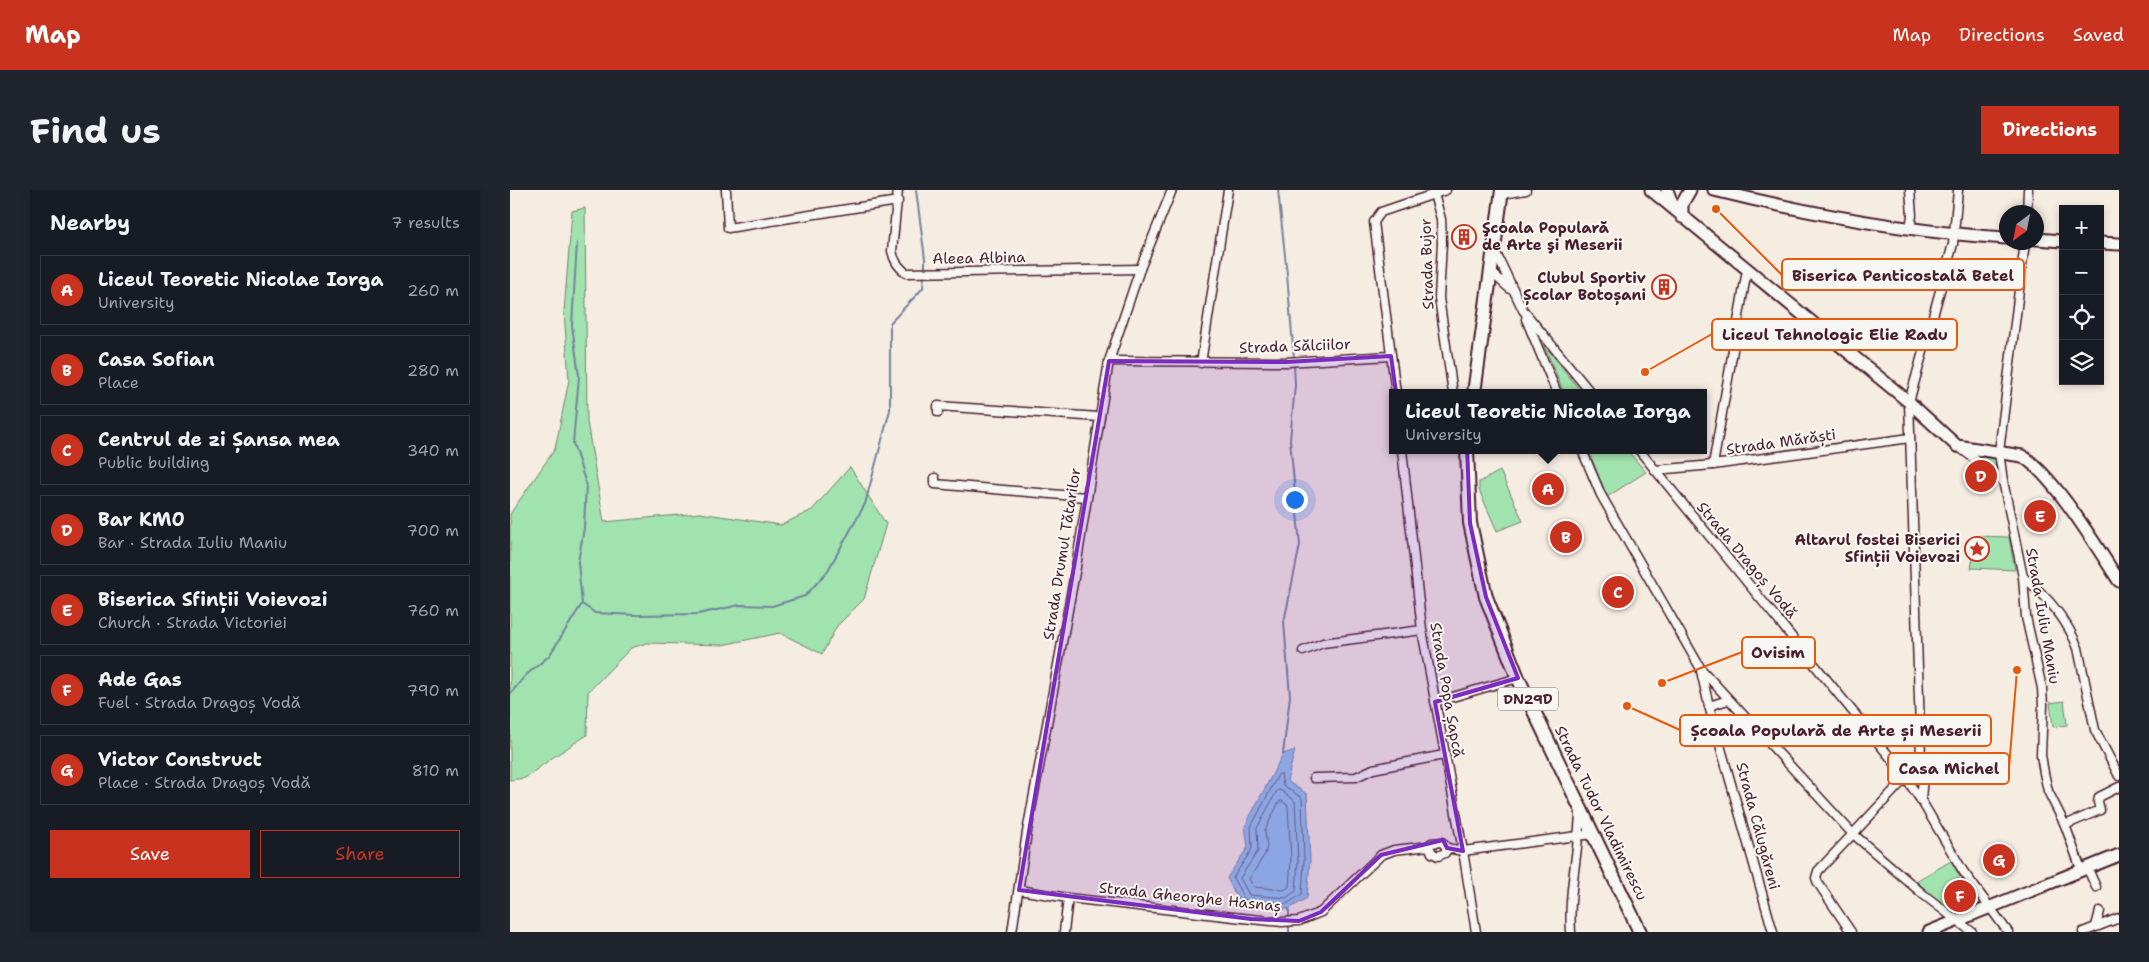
<!DOCTYPE html>
<meta charset="utf-8">
<style>
body{margin:0;font-family:"Shantell Sans",sans-serif;background:#20242c;color:#f1f3f6}
.controls{position:absolute;right:15px;top:15px;display:grid;overflow:hidden;border-radius:0px;box-shadow:0 2px 8px #0003}
.controls button{width:45px;height:45px;display:grid;place-items:center;padding:0;border:0;border-bottom:1px solid #363941;background:#171b24;color:#f1f3f6;font:25px sans-serif}
.compass{position:absolute;left:1489px;top:15px;width:45px;height:45px;border-radius:50%;background:#171b24;box-shadow:0 2px 8px #0003;rotate:212deg}
.you{position:absolute;left:784px;top:309px;width:18px;height:18px;margin:-12px;border:4px solid #fff;border-radius:50%;background:#1a73e8;box-shadow:0 0 0 8px #1a73e833}
.badge{display:grid;place-items:center;width:32px;height:32px;border-radius:50%;background:#c8321e;color:#fff;font-size:16px;font-weight:700}
.pin{position:absolute;translate:-50% -50%;border:2px solid #fff;box-shadow:0 1px 5px #0006}
.popup{position:absolute;left:879px;top:199px;width:318px;height:65px;box-sizing:border-box;display:grid;place-content:center;border-radius:0px;background:#171b24;filter:drop-shadow(0 1px 4px #0005);font-size:16px;white-space:nowrap;color:#9ea1a6}
.popup b{font-size:19px;color:#f1f3f6}
.popup::after{content:'';position:absolute;left:50%;top:100%;margin-left:-10px;border:10px solid transparent;border-top-color:#171b24}
.list{margin:0;padding:0;list-style:none}
h2{display:flex;justify-content:space-between;align-items:center;height:65px;margin:0;padding:0 20px;font-size:21px}
h2 small{font-size:16px;font-weight:400;color:#9ea1a6}
.list li{display:grid;grid-template-columns:32px 1fr auto;gap:15px;align-items:center;box-sizing:border-box;height:70px;margin:0 10px 10px;padding:0 10px;border:1px solid #363941;border-radius:0px}
.list b{display:block;font-size:19px;white-space:nowrap}
.list p{margin:0;font-size:16px;white-space:nowrap;color:#9ea1a6}
.list em{font-size:16px;font-style:normal;color:#9ea1a6}
.actions{display:flex;gap:10px;padding:15px 20px}
.actions a{flex:1;padding:11px 0;border:1px solid #c8321e;border-radius:0px;text-align:center;font-size:18px;color:#c8321e}
.actions .main{background:#c8321e;color:#fff}
.icon{flex:none;width:28px;height:28px;fill:none;stroke:currentColor;stroke-width:2;stroke-linecap:round;stroke-linejoin:round}
.map{position:relative;flex:none;width:1609px;height:742px;overflow:hidden;border-radius:0px}
header{display:flex;align-items:center;gap:30px;box-sizing:border-box;height:70px;padding:0 25px;background:#c8321e;color:#fff}
header strong{font-size:24px}
nav{display:flex;gap:28px;margin-inline-start:auto;font-size:18px}
.intro{display:flex;align-items:center;justify-content:space-between;box-sizing:border-box;height:120px;padding:0 30px}
h1{margin:0;font-size:35px}
.button{padding:12px 22px;border-radius:0px;background:#c8321e;color:#fff;font-size:18px;font-weight:700}
main{display:flex;gap:30px;padding:0 30px}
aside{flex:1;background:#171b24;border-radius:0px;box-shadow:0 2px 8px #0003}
.map>svg:first-child{display:block}
.green{fill:#a1e3ae;stroke:#76816c}
.water{fill:#8fc5ed;stroke:#73839f}
.lines{fill:none;stroke-linecap:round;stroke-linejoin:round}
.shore{stroke:#666179;stroke-width:1}
.stream{stroke:#73839f;stroke-width:2}
.street-casing{stroke:#4a1f2b;stroke-width:11}
.secondary-casing{stroke:#4a1f2b;stroke-width:15}
.primary-casing{stroke:#4a1f2b;stroke-width:16}
.street{stroke:#f6f6f2;stroke-width:8}
.secondary{stroke:#f6f6f2;stroke-width:11}
.primary{stroke:#f6f6f2;stroke-width:12}
.marked{fill:#7b2cbf;fill-opacity:0.2;stroke:#7b2cbf;stroke-width:4;stroke-linejoin:round}
.labels{text-anchor:middle;dominant-baseline:central;stroke-width:4;stroke-linejoin:round;paint-order:stroke}
.shield{fill:#f6f6f2;stroke:#7e6067;stroke-width:1}
.shield-label{font-size:14px;font-weight:bold;fill:#4a1f2b}
.poi-label{font-size:15px;font-weight:bold;fill:#4a1f2b;stroke:#f6f6f2;text-anchor:end}
.street-label{font-size:15px;fill:#4a1f2b;stroke:#f6f6f2}
.leader{fill:none;stroke:#e8590c;stroke-width:2}
.callout-dot{fill:#e8590c;stroke:#f6f6f2;stroke-width:2}
.callout{fill:#f6f6f2;stroke:#e8590c;stroke-width:2}
.callout-label{font-size:16px;text-anchor:middle;font-weight:bold;fill:#4a1f2b}
</style>
<header>
<strong>Map</strong>
<nav><a>Map</a><a>Directions</a><a>Saved</a></nav>
</header>
<div class="intro"><h1>Find us</h1><a class="button">Directions</a></div>
<main>
<aside>
<h2>Nearby<small>7 results</small></h2>
<ul class="list">
<li><span class="badge">A</span><div><b>Liceul Teoretic Nicolae Iorga</b><p>University</p></div><em>260 m</em></li>
<li><span class="badge">B</span><div><b>Casa Sofian</b><p>Place</p></div><em>280 m</em></li>
<li><span class="badge">C</span><div><b>Centrul de zi Șansa mea</b><p>Public building</p></div><em>340 m</em></li>
<li><span class="badge">D</span><div><b>Bar KM0</b><p>Bar · Strada Iuliu Maniu</p></div><em>700 m</em></li>
<li><span class="badge">E</span><div><b>Biserica Sfinții Voievozi</b><p>Church · Strada Victoriei</p></div><em>760 m</em></li>
<li><span class="badge">F</span><div><b>Ade Gas</b><p>Fuel · Strada Dragoș Vodă</p></div><em>790 m</em></li>
<li><span class="badge">G</span><div><b>Victor Construct</b><p>Place · Strada Dragoș Vodă</p></div><em>810 m</em></li>
</ul>
<div class="actions"><a class="main">Save</a><a>Share</a></div>
</aside>
<div class="map">
<svg width="1609" height="742" viewBox="0 0 1609 742">
<rect width="100%" height="100%" fill="#f6ede2"/>
<filter id="ink" filterUnits="userSpaceOnUse"><feTurbulence type="fractalNoise" baseFrequency=".02" numOctaves="2"/><feDisplacementMap in="SourceGraphic" scale="10" xChannelSelector="R" yChannelSelector="G"/><feConvolveMatrix kernelMatrix="1 2 1 2 8 2 1 2 1" color-interpolation-filters="sRGB"/></filter>
<g filter="url(#ink)">
<!-- green -->
<g class="green">
<polygon points="75,18 77,232 94,332 190,323 271,335 302,320 340,277 376,334 354,409 327,436 312,464 270,443 212,455 137,453 121,458 78,502 77,545 42,568 15,588 0,590 0,324 45,259 59,190 54,122 62,21"/>
<polygon points="1033,153 1072,203 1054,203"/>
<polygon points="1078,260 1117,260 1136,282 1097,307"/>
<polygon points="1462,263 1486,267 1488,283"/>
<polygon points="990,281 1013,331 987,341 969,300 969,292"/>
<polygon points="1467,346 1499,347 1505,380 1461,378"/>
<polygon points="1554,511 1557,535 1543,537 1540,513"/>
<polygon points="1441,671 1450,687 1436,698 1434,708 1437,718 1404,692"/>
</g>
<!-- water -->
<polygon class="water" points="785,560 777,591 797,604 800,671 797,708 779,719 731,715 717,688 738,657 735,636 773,564"/>
<g class="lines">
<!-- shore -->
<g class="shore">
<polygon points="771,584 773,595 792,608 794,671 792,704 777,714 735,710 723,688 742,659 741,637 768,585"/>
<polygon points="770,600 785,611 788,671 786,701 776,708 739,705 730,688 748,661 747,638 767,601"/>
<polygon points="772,611 778,616 781,671 779,697 774,700 744,697 739,689 755,664 757,657 755,640 769,612"/>
</g>
<!-- stream -->
<g class="stream">
<polyline points="406,0 415,69 415,79"/>
<polyline points="768,0 777,84 784,169"/>
<polyline points="67,53 62,135 69,186 63,253 76,294 74,338 68,372 72,414"/>
<polyline points="0,504 16,485 39,466 72,414 85,423 126,425 188,424 230,415 262,416 295,406 317,382 355,314 380,220 380,133 413,98 414,84"/>
<polyline points="773,564 780,506 774,432 790,355 780,250 785,195 784,174"/>
<polyline points="779,719 779,730"/>
<polyline points="779,734 779,742"/>
</g>
<defs>
<g id="street">
<polyline points="216,0 218,38 388,11"/>
<path d="M388,0l-6,61c2,10 6,15 14,22l234,-4"/>
<polyline points="1400,0 1402,25 1400,39"/>
<polyline points="924,4 931,29 932,53 929,108 943,203"/>
<polyline points="992,4 1016,0"/>
<polyline points="1517,22 1518,0"/>
<polyline points="1515,52 1489,262 1493,291 1513,387 1516,427 1532,498 1533,515 1531,565 1534,583 1538,601 1555,635 1571,679"/>
<polyline points="985,61 1013,120 1081,203"/>
<polyline points="981,82 1000,99"/>
<polyline points="1016,129 1047,203"/>
<polyline points="599,171 776,172 881,166"/>
<polyline points="691,173 718,0"/>
<polyline points="886,203 864,32 871,22 936,0"/>
<polyline points="428,222 428,216 589,227"/>
<polyline points="1449,257 1493,291"/>
<polyline points="892,260 912,440 953,661 966,742"/>
<polyline points="1072,260 1091,305 1191,479 1342,643 1414,705 1462,742"/>
<polyline points="1129,260 1384,572 1411,610 1453,681 1498,742"/>
<polyline points="1203,275 1237,80"/>
<polyline points="1145,280 1203,275 1400,248"/>
<polyline points="425,288 425,294 576,307"/>
<path d="M1513,387c23,18 44,43 55,71l17,82 24,46"/>
<polyline points="793,461 813,453 912,440"/>
<polyline points="1191,481 1199,516 1263,742"/>
<polyline points="925,512 1008,488"/>
<polyline points="1199,516 1218,510"/>
<polyline points="1384,572 1401,572 1411,568 1413,586 1411,610"/>
<polyline points="804,588 846,587 863,579 934,565"/>
<polyline points="1555,635 1590,620 1588,612 1589,607 1609,597"/>
<polyline points="919,656 921,653 932,652 937,658"/>
<polyline points="1577,677 1586,697"/>
<polyline points="509,700 558,708 741,729 772,732 789,731 811,722 871,665 884,660 919,656 922,663 928,666 935,663 937,658 953,661 1083,644"/>
<polyline points="1586,736 1590,721"/>
<polyline points="502,742 517,642 566,377 599,171 630,79 662,0"/>
<polyline points="554,742 558,708"/>
<path d="M1061,742c-3,-41 8,-80 9,-121"/>
<polyline points="1341,742 1308,693 1306,688 1308,681 1405,578 1411,568 1399,212 1443,54 1448,0"/>
<polyline points="1573,742 1609,728"/>
</g>
<g id="secondary">
<path d="M1141,0l258,212 48,44 65,10c31,18 76,93 97,125"/>
<polyline points="1157,0 1164,19"/>
<path d="M1204,0c96,24 193,42 292,48"/>
<polyline points="1172,27 1172,14 1180,0"/>
<polyline points="1526,49 1553,51"/>
<polyline points="1590,53 1609,54"/>
<polyline points="1419,742 1609,665"/>
</g>
<g id="primary">
<polyline points="964,203 992,0"/>
<polyline points="957,260 960,333 976,407 1008,488 1130,742"/>
</g>
</defs>
<!-- street casing -->
<use href="#street" class="street-casing"/>
<!-- secondary casing -->
<use href="#secondary" class="secondary-casing"/>
<!-- primary casing -->
<use href="#primary" class="primary-casing"/>
<!-- street -->
<use href="#street" class="street"/>
<!-- secondary -->
<use href="#secondary" class="secondary"/>
<!-- primary -->
<use href="#primary" class="primary"/>
</g>
</g>
<!-- marked area -->
<path class="marked" d="M881,166l7,51 75,-8 -6,47 3,77 16,74 32,81 -83,24 28,149 -16,-3 -4,-8 -62,15 -60,57 -22,9 -48,-2 -232,-29 90,-529 177,1z"/>
<!-- icons -->
<defs>
<symbol id="building-ring" viewBox="-11 -11 22 22"><circle r="9.5" fill="#f6f6f2" stroke="#c8321e" stroke-width="1.5"/><path d="M-4-6H4V6H1V3H-1V6H-4ZM-2.5-4.3h1.7v1.8h-1.7ZM.8-4.3h1.7v1.8H.8ZM-2.5-1h1.7V.8h-1.7ZM.8-1h1.7V.8H.8Z" fill="#c8321e"/></symbol>
<symbol id="sight-ring" viewBox="-11 -11 22 22"><circle r="9.5" fill="#f6f6f2" stroke="#c8321e" stroke-width="1.5"/><path d="M0-6L1.8-2.2L6-1.7L2.9 1.2L3.7 5.4L0 3.3L-3.7 5.4L-2.9 1.2L-6-1.7L-1.8-2.2Z" fill="#c8321e"/></symbol>
</defs>
<g fill-rule="evenodd">
<use href="#building-ring" x="940" y="33" width="28" height="28"/>
<use href="#building-ring" x="1140" y="83" width="28" height="28"/>
<use href="#sight-ring" x="1453" y="345" width="28" height="28"/>
</g>
<g class="labels">
<!-- shield labels -->
<rect class="shield" x="988" y="497.5" width="60" height="23" rx="4"/>
<g class="shield-label">
<text x="1018" y="509">DN29D</text>
</g>
<!-- poi labels -->
<g class="poi-label">
<text x="972" y="38" text-anchor="start">Şcoala Populară<tspan x="972" dy="17">de Arte şi Meserii</tspan></text>
<text x="1136" y="88">Clubul Sportiv<tspan x="1136" dy="17">Școlar Botoșani</tspan></text>
<text x="1450" y="350">Altarul fostei Biserici<tspan x="1450" dy="17">Sfinții Voievozi</tspan></text>
</g>
<!-- street labels -->
<g class="street-label">
<text transform="translate(469 68) rotate(-1)">Aleea Albina</text>
<text transform="translate(917 74) rotate(-92)">Strada Bujor</text>
<text transform="translate(785 156) rotate(-2)">Strada Sălciilor</text>
<text transform="translate(1271 252) rotate(-8)">Strada Mărăști</text>
<text transform="translate(552 364) rotate(-81)">Strada Drumul Tătarilor</text>
<text transform="translate(1237 370) rotate(50)">Strada Dragoș Vodă</text>
<text transform="translate(1533 426) rotate(80)">Strada Iuliu Maniu</text>
<text transform="translate(937 500) rotate(80)">Strada Popa Șapcă</text>
<text transform="translate(1091 623) rotate(64)">Strada Tudor Vladimirescu</text>
<text transform="translate(1248 636) rotate(75)">Strada Călugăreni</text>
<text transform="translate(680 707) rotate(6)">Strada Gheorghe Hasnaș</text>
</g>
</g>
<!-- callouts -->
<path class="leader" d="M1206 19L1272 85M1135 182L1202 144M1152 493L1232 462M1117 516L1170 540M1507 480L1499 578"/>
<g class="callout-dot">
<circle cx="1206" cy="19" r="5"/>
<circle cx="1135" cy="182" r="5"/>
<circle cx="1152" cy="493" r="5"/>
<circle cx="1117" cy="516" r="5"/>
<circle cx="1507" cy="480" r="5"/>
</g>
<g class="callout">
<rect x="1272" y="69" width="242" height="31" rx="5"/>
<rect x="1202" y="129" width="245" height="31" rx="5"/>
<rect x="1232" y="447" width="73" height="31" rx="5"/>
<rect x="1170" y="525" width="311" height="31" rx="5"/>
<rect x="1378" y="563" width="121" height="31" rx="5"/>
</g>
<g class="callout-label">
<text x="1393" y="91">Biserica Penticostală Betel</text>
<text x="1325" y="150">Liceul Tehnologic Elie Radu</text>
<text x="1268" y="468">Ovisim</text>
<text x="1326" y="546">Școala Populară de Arte și Meserii</text>
<text x="1439" y="584">Casa Michel</text>
</g>
</svg>
<div class="controls">
<button>+</button>
<button>−</button>
<button><svg class="icon" aria-label="locate" viewBox="0 0 24 24"><circle cx="12" cy="12" r="6"/><path d="M12 2v4M12 18v4M2 12h4M18 12h4"/></svg></button>
<button><svg class="icon" aria-label="layers" viewBox="0 0 24 24"><path d="M12 4l9 5-9 5-9-5zM3 14l9 5 9-5"/></svg></button>
</div>
<svg class="compass" viewBox="-18 -18 36 36"><path d="M0-13l5 13h-10z" fill="#e53935"/><path d="M0 13l5-13h-10z" fill="#9ea1a6"/></svg>
<div class="you"></div>
<div class="pin badge" style="left:1038px;top:299px">A</div>
<div class="popup"><b>Liceul Teoretic Nicolae Iorga</b>University</div>
<div class="pin badge" style="left:1056px;top:347px">B</div>
<div class="pin badge" style="left:1108px;top:402px">C</div>
<div class="pin badge" style="left:1471px;top:286px">D</div>
<div class="pin badge" style="left:1530px;top:326px">E</div>
<div class="pin badge" style="left:1450px;top:706px">F</div>
<div class="pin badge" style="left:1489px;top:670px">G</div>
</div>
</main>
